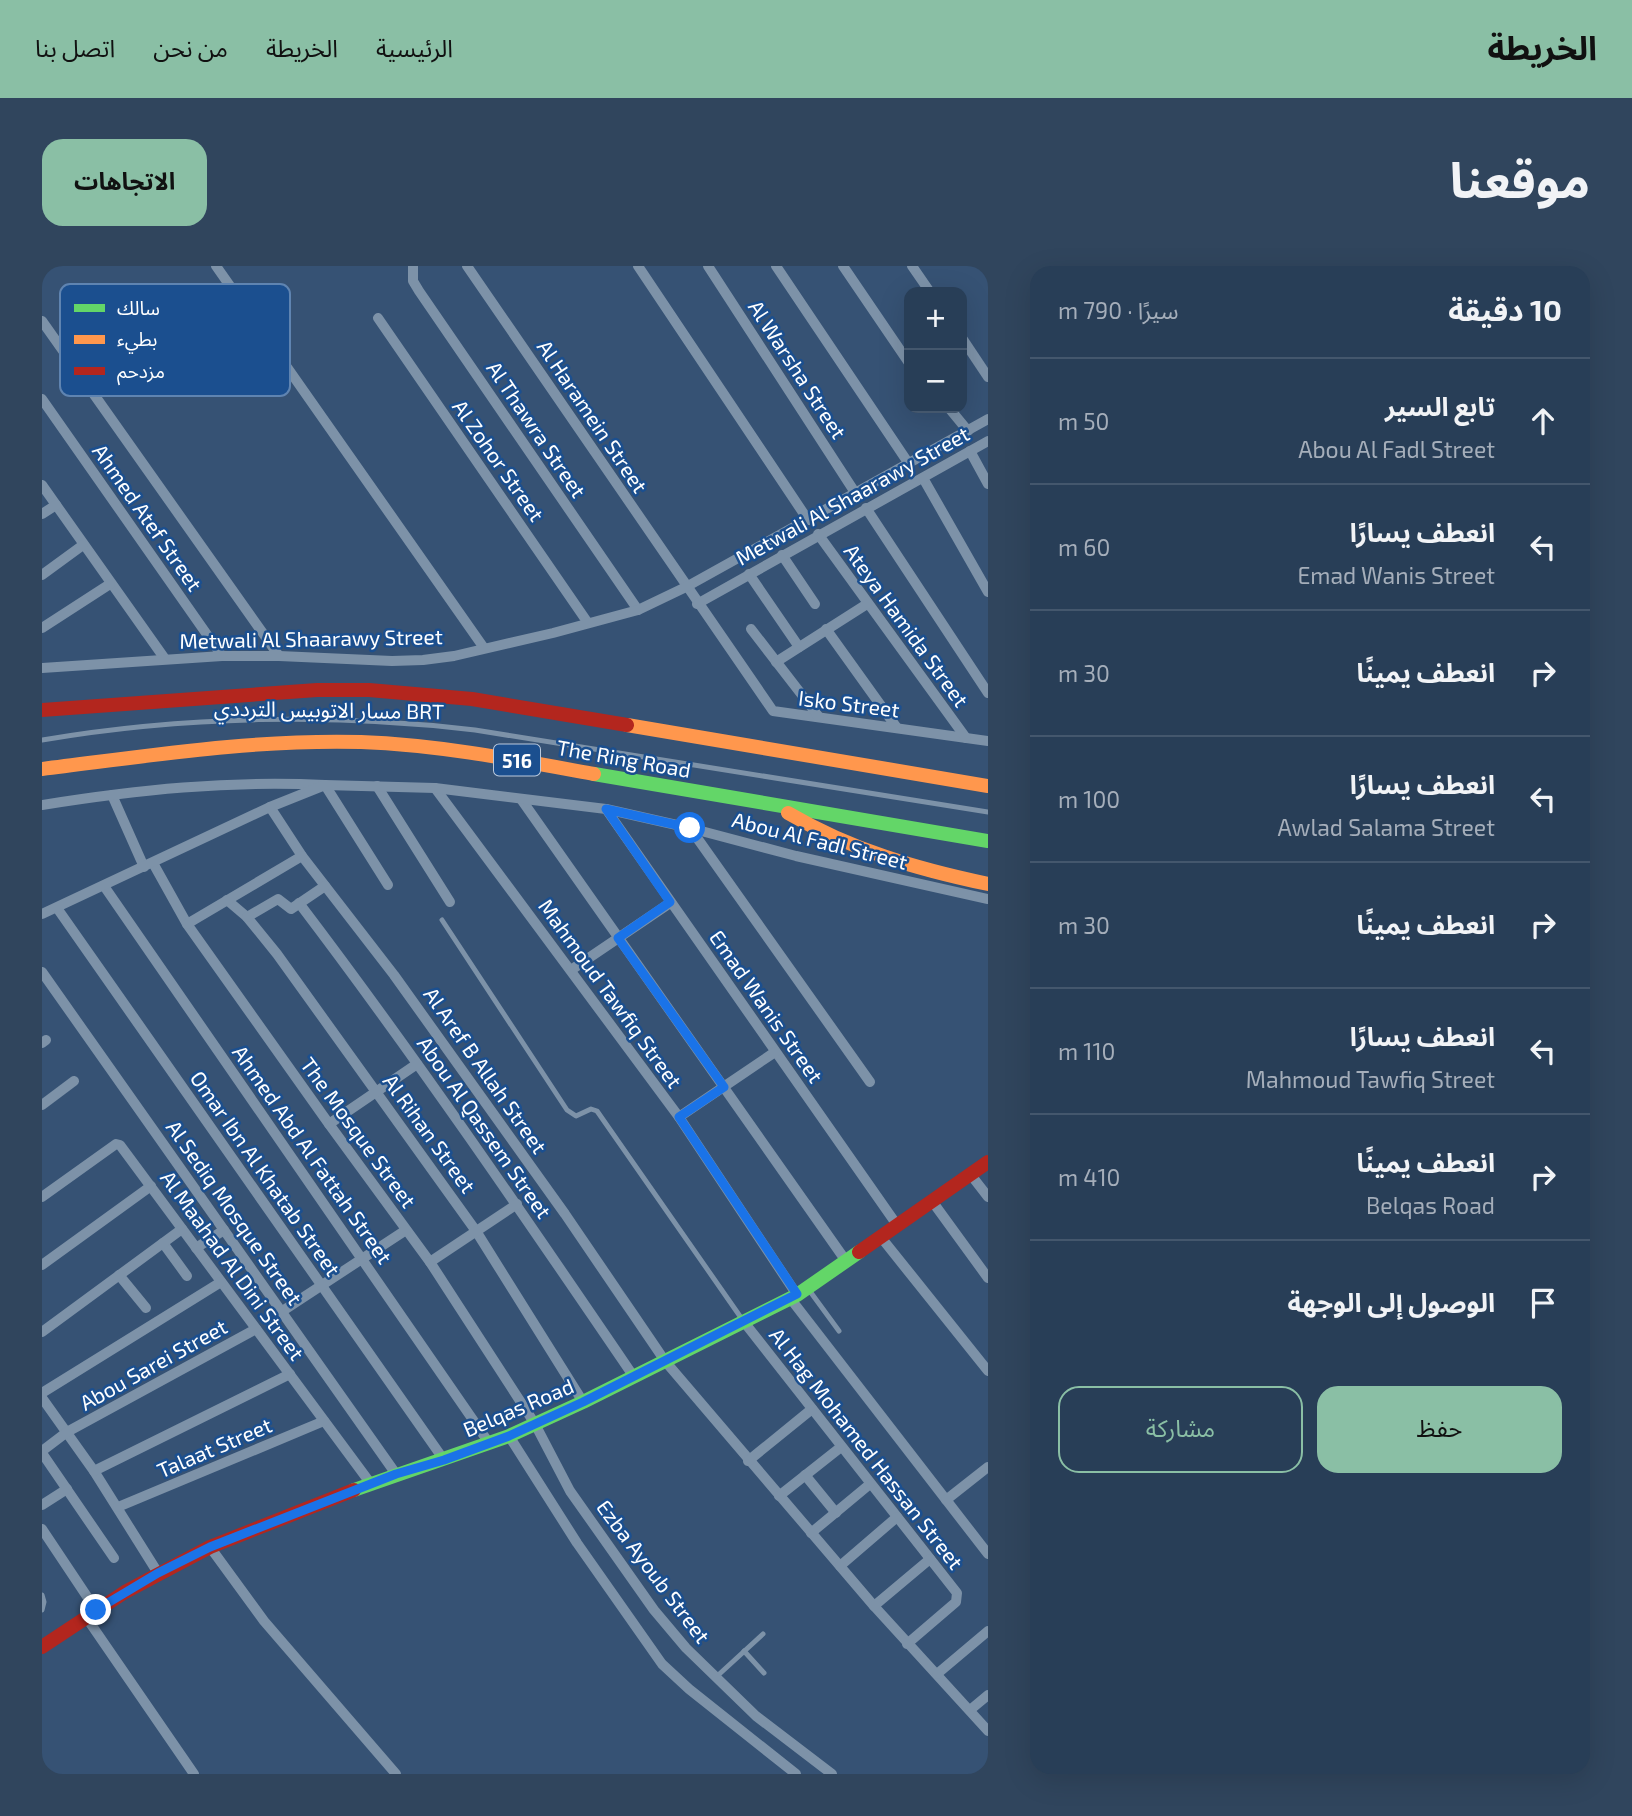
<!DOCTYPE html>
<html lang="ar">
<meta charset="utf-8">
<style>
body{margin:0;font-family:"Exo 2","Noto Sans Arabic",sans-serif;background:#30455d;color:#f1f3f6;direction:rtl}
.controls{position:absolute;right:21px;top:21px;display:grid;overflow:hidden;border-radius:14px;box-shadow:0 7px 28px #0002}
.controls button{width:63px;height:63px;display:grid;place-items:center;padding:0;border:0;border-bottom:2px solid #44576d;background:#283e57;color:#f1f3f6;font:35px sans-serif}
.stop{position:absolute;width:21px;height:21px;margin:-16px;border:5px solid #1a73e8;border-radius:50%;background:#fff}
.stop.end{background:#1a73e8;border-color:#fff;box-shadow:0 2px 7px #0008}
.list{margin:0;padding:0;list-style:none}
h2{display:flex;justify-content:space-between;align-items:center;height:91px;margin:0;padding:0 28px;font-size:30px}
h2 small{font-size:23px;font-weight:400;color:#a5aeba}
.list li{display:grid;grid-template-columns:46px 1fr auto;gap:21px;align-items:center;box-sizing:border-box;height:126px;padding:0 28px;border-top:2px solid #44576d}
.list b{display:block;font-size:26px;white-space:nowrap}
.list p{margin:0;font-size:23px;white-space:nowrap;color:#a5aeba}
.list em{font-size:23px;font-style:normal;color:#a5aeba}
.actions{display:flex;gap:14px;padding:21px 28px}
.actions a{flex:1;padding:16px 0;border:2px solid #8abfa5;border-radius:21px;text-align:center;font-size:24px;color:#8abfa5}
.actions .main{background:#8abfa5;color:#111}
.icon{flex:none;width:38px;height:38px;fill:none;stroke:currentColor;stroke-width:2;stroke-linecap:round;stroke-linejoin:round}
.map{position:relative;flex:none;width:946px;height:1508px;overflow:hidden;direction:ltr;border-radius:21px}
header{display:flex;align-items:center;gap:42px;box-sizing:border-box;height:98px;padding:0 35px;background:#8abfa5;color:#111}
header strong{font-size:33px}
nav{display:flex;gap:38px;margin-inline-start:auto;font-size:24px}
.intro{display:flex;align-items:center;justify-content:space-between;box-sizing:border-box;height:168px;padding:0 42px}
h1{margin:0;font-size:49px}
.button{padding:18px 32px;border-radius:21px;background:#8abfa5;color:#111;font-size:24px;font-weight:700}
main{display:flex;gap:42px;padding:0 42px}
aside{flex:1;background:#283e57;border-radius:21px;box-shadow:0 7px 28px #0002}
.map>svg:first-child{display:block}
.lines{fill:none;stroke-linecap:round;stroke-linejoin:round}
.lane{stroke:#7d92a8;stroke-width:5}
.street{stroke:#7d92a8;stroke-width:10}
.fast{stroke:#63d668;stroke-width:14}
.slow{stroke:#ff974d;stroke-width:14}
.jam{stroke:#b3261e;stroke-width:14}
.route{stroke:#1a73e8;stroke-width:9}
.labels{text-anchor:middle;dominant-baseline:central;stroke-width:5;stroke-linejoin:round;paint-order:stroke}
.shield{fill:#1b4f8f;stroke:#bbcadd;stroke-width:2}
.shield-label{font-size:19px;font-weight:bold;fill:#fff}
.street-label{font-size:21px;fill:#fff;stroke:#1b4f8f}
.key{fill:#1b4f8f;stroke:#5f84b1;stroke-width:2}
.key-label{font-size:19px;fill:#fff}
</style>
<header>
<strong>الخريطة</strong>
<nav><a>الرئيسية</a><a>الخريطة</a><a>من نحن</a><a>اتصل بنا</a></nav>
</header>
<div class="intro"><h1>موقعنا</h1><a class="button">الاتجاهات</a></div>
<main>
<aside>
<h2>10 دقيقة<small>سيرًا · 790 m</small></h2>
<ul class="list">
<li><svg class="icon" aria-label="ahead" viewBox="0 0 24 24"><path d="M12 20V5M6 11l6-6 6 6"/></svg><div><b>تابع السير</b><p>Abou Al Fadl Street</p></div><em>50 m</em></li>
<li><svg class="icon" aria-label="left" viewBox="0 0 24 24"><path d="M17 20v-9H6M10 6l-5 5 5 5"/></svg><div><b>انعطف يسارًا</b><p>Emad Wanis Street</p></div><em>60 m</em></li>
<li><svg class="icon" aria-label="right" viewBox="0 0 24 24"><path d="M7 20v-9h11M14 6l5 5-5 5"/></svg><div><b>انعطف يمينًا</b></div><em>30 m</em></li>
<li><svg class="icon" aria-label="left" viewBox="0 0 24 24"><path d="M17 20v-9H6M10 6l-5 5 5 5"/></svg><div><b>انعطف يسارًا</b><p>Awlad Salama Street</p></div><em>100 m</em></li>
<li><svg class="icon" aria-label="right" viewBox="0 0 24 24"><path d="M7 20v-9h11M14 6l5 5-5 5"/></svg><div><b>انعطف يمينًا</b></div><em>30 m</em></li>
<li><svg class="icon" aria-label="left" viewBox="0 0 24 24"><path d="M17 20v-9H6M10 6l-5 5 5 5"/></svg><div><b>انعطف يسارًا</b><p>Mahmoud Tawfiq Street</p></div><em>110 m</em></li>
<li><svg class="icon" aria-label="right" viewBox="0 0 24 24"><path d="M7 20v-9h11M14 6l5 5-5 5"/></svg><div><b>انعطف يمينًا</b><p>Belqas Road</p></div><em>410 m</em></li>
<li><svg class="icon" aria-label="arrive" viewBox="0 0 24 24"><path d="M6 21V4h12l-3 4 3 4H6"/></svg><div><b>الوصول إلى الوجهة</b></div></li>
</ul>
<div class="actions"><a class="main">حفظ</a><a>مشاركة</a></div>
</aside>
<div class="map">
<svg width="946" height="1508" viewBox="0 0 946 1508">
<rect width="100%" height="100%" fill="#365274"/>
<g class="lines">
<!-- lane -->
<g class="lane">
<path d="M0,474c140,-24 293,-27 433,-10l513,82"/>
<polyline points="400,654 525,844 534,850 549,843 555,845 702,1056"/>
<polyline points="767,1024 797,1065"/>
<polyline points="0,1329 2,1336 0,1344"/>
<polyline points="702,1385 722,1407"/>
<polyline points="673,1412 721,1368"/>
</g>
<!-- street -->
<g class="street">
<polyline points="174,0 442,382"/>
<polyline points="371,0 371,15 377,25 596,344"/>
<polyline points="425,0 731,445 946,475"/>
<polyline points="596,0 766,254"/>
<polyline points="666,0 814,228"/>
<polyline points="734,0 867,198"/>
<polyline points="801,0 867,97"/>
<polyline points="870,0 888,26"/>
<polyline points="336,52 546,357"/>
<polyline points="0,55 237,390"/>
<polyline points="920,72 946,111"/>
<polyline points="0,133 180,390"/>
<polyline points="907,142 926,165"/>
<polyline points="928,185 946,218"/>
<polyline points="881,212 946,326"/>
<polyline points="0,219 123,393"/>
<polyline points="824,242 946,427"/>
<polyline points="0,248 14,239"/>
<polyline points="776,268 924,472"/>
<polyline points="740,289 773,338"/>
<polyline points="707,308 757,381"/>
<polyline points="0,309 41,279"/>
<polyline points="655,338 946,175"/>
<polyline points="0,362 68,318"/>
<polyline points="709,363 777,451"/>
<polyline points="784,363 855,462"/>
<polyline points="734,396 825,338"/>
<polyline points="0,402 180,390 237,390 350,395 381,394 412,390 511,367 596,344 644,321 946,153"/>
<polyline points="335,520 408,636"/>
<polyline points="393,522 637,851 755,1029"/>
<polyline points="70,529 102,601"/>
<polyline points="479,533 804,995"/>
<path d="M0,539c94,-15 188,-25 283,-20l63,100"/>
<polyline points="228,541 260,590 352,709 523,948 623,1095 832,1340 946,1465"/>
<polyline points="564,543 855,959"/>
<polyline points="648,562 828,816"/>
<polyline points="111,597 145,658 287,858 388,996 493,1158 528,1225 612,1344 644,1382 714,1450 790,1508"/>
<polyline points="62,620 447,1177"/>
<polyline points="185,634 205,651 235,688 434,965 541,1136"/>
<path d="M257,637c117,154 226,314 335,474"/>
<polyline points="15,642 402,1194"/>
<polyline points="0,648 228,541 283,519 393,522 564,543 648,562 754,590 946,633"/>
<polyline points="205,651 236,633 249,643 283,620"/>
<polyline points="145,658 260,590"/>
<polyline points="529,704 628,637"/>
<polyline points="0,706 354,1208"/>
<polyline points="0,777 4,774"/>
<polyline points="0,839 32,815"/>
<polyline points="637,851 733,786"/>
<polyline points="287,858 375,798"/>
<polyline points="929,909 946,931"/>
<polyline points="0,931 74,878 78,879 329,1218"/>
<polyline points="890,935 946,1012"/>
<polyline points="838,970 946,1105"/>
<polyline points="121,977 145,1010"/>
<polyline points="154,982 182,964"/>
<polyline points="388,996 475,938"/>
<polyline points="0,999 109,920"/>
<polyline points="77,1009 104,1042"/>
<polyline points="748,1032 946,1288"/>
<polyline points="239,1046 364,964"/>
<polyline points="702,1056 915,1327 914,1336 865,1378"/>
<polyline points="0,1066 140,963"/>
<polyline points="0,1127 179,1016"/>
<polyline points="0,1132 52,1205 116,1307"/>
<polyline points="467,1170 535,1277 620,1398 647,1423 754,1508"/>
<polyline points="0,1185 25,1166 214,1063"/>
<polyline points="0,1187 72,1292"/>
<polyline points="706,1195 770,1143"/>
<polyline points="52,1205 248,1108"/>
<polyline points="763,1209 794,1247"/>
<polyline points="737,1230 799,1181"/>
<polyline points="904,1234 946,1201"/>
<polyline points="0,1239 25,1223"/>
<polyline points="76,1241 282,1155"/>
<polyline points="0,1263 54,1344"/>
<polyline points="769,1267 828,1218"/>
<polyline points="168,1281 222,1355 354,1508"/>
<polyline points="798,1300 855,1251"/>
<polyline points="832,1340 888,1293"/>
<polyline points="44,1351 152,1508"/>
<polyline points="895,1408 946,1365"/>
<polyline points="928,1444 946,1429"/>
</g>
<!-- fast -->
<g class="fast">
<polyline points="552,508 946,575"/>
<polyline points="312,1224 467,1170 541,1136 755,1029 817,986"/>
</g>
<!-- slow -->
<g class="slow">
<polyline points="585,459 946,520"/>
<path d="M0,503c106,-13 212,-30 319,-27 79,3 156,18 233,32"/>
<path d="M746,547c63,37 129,56 200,71"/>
</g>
<!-- jam -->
<g class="jam">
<polyline points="0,444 275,424 327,424 430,433 585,459"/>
<polyline points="817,986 946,896"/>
<polyline points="0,1381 83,1326 168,1281 312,1224"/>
</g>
</g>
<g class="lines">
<!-- route -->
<polyline class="route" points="54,1344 116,1307 168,1281 354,1208 402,1194 467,1170 541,1136 755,1028 637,851 682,821 576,672 628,636 564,543 648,562"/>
</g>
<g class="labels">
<!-- shield labels -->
<rect class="shield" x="452" y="478.5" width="46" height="31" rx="5"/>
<g class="shield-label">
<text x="475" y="494">516</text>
</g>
<!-- street labels -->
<g class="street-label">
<text transform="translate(756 103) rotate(57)">Al Warsha Street</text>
<text transform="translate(551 150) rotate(56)">Al Haramein Street</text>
<text transform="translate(495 163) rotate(56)">Al Thawra Street</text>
<text transform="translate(457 194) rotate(55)">Al Zohor Street</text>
<text transform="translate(810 229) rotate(-29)">Metwali Al Shaarawy Street</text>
<text transform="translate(106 251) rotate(55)">Ahmed Atef Street</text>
<text transform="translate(865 359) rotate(54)">Ateya Hamida Street</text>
<text transform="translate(269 372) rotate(-1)">Metwali Al Shaarawy Street</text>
<text transform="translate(807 437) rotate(7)">Isko Street</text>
<text transform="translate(287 443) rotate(1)">مسار الاتوبيس الترددي BRT</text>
<text transform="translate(582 492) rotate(10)">The Ring Road</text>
<text transform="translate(778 574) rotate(14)">Abou Al Fadl Street</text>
<text transform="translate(569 727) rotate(54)">Mahmoud Tawfiq Street</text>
<text transform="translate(725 740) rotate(55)">Emad Wanis Street</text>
<text transform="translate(444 804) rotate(55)">Al Aref B Allah Street</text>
<text transform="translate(443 861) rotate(55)">Abou Al Qassem Street</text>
<text transform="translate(317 866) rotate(54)">The Mosque Street</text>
<text transform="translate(388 867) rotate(54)">Al Rihan Street</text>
<text transform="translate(271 888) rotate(55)">Ahmed Abd Al Fattah Street</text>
<text transform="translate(224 907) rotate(55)">Omar Ibn Al Khatab Street</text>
<text transform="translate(193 946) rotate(55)">Al Sediq Mosque Street</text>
<text transform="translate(191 999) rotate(54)">Al Maahad Al Dini Street</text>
<text transform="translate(111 1098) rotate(-29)">Abou Sarei Street</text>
<text transform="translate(476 1141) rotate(-23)">Belqas Road</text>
<text transform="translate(172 1181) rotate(-23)">Talaat Street</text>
<text transform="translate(825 1182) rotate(52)">Al Hag Mohamed Hassan Street</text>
<text transform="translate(612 1305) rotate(53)">Ezba Ayoub Street</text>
</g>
</g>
<!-- legend -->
<rect x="18" y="18" width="230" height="112" rx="10" class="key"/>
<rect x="32" y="38" width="31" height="8" fill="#63d668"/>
<rect x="32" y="69" width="31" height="9" fill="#ff974d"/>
<rect x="32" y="101" width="31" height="8" fill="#b3261e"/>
<g class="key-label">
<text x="75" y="49">سالك</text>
<text x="75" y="80">بطيء</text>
<text x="75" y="112">مزدحم</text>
</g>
</svg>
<div class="controls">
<button>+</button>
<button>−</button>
</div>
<div class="stop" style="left:648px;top:562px"></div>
<div class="stop end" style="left:54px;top:1344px"></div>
</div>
</main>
